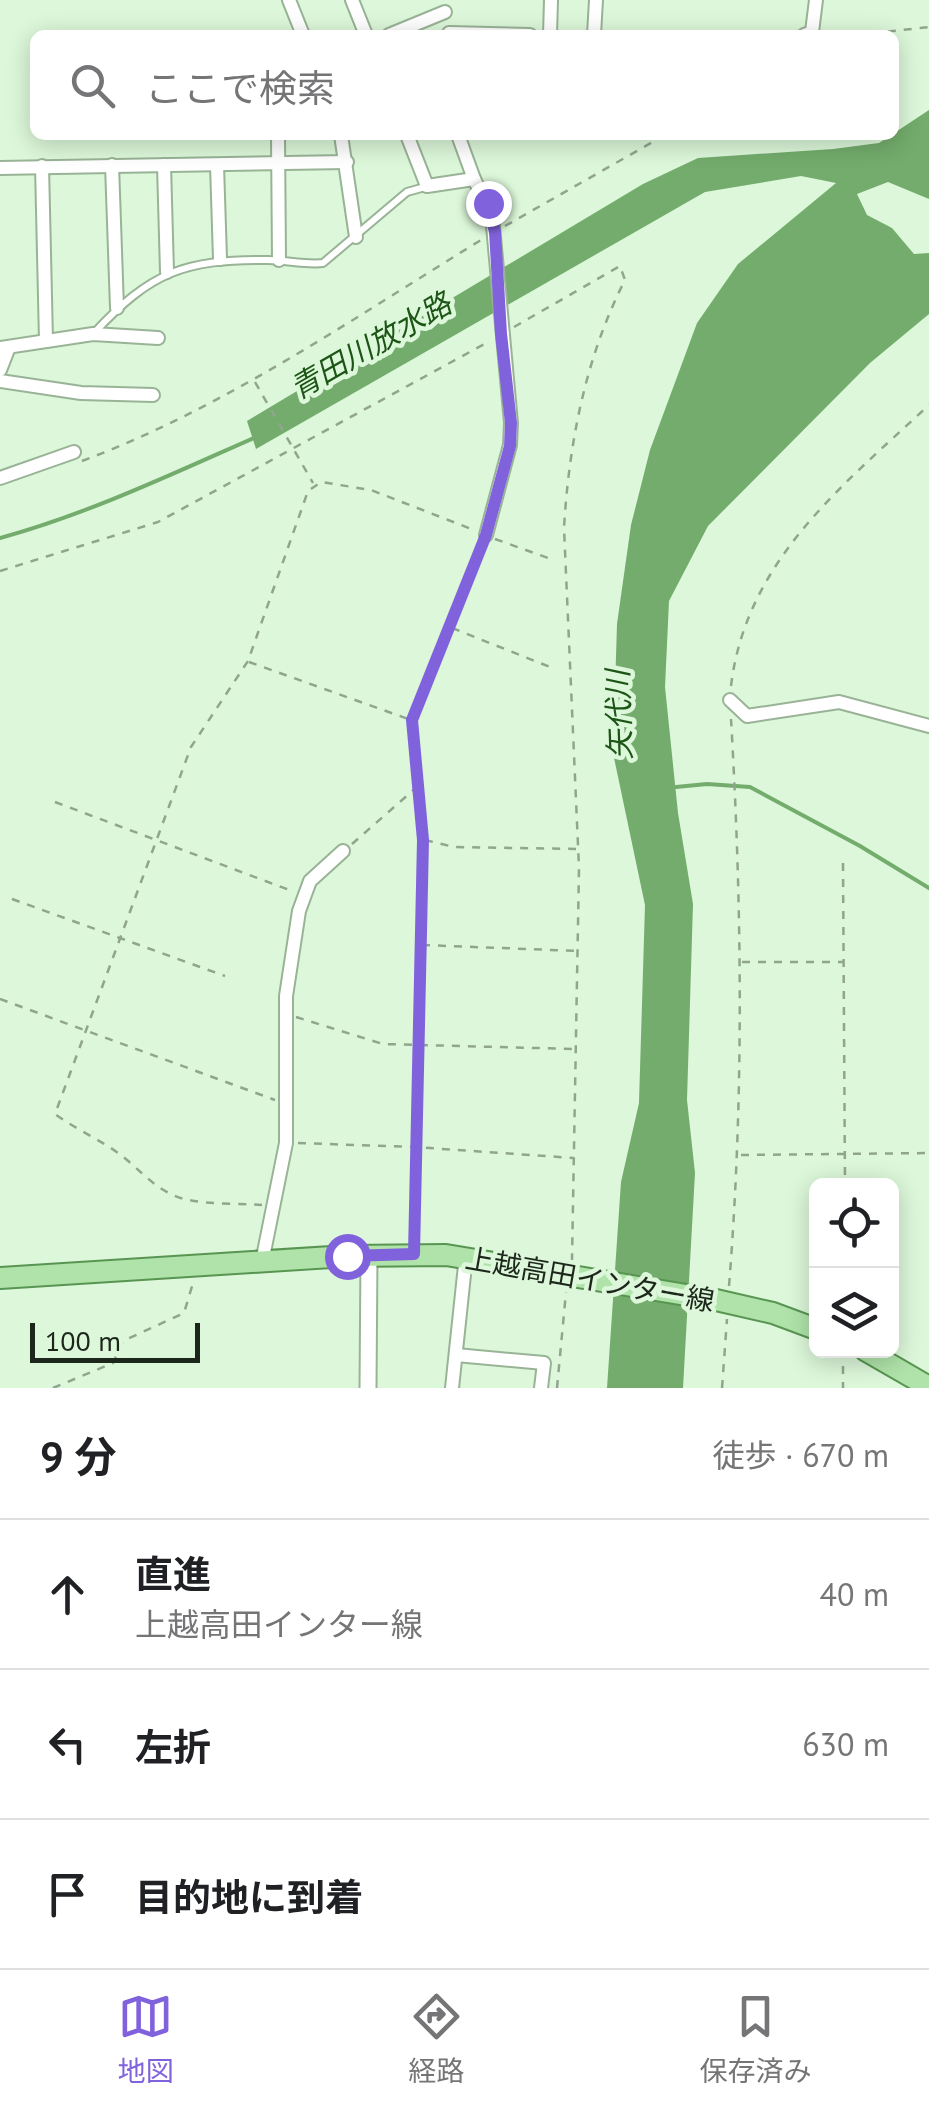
<!DOCTYPE html>
<html lang="ja">
<meta charset="utf-8">
<style>
body{margin:0;font-family:"PT Sans","Noto Sans JP",sans-serif;background:#f6f6f6;color:#202124}
.controls{position:absolute;right:30px;bottom:30px;display:grid;overflow:hidden;border-radius:15px;box-shadow:0 5px 25px #0003}
.controls button{width:90px;height:90px;display:grid;place-items:center;padding:0;border:0;border-bottom:2px solid #e0e0e0;background:#fff;color:#202124;font:50px sans-serif}
.scale{position:absolute;left:30px;bottom:25px;width:170px;box-sizing:border-box;padding-left:10px;border:5px solid #1d261b;border-top:0;font-size:28px;line-height:35px;white-space:nowrap;color:#1d261b;-webkit-text-stroke:8px #dcf7d9;paint-order:stroke}
.stop{position:absolute;width:30px;height:30px;margin:-22px;border:8px solid #8162dd;border-radius:50%;background:#fff}
.stop.end{background:#8162dd;border-color:#fff;box-shadow:0 2px 10px #0008}
.list{margin:0;padding:0;list-style:none}
h2{display:flex;justify-content:space-between;align-items:center;height:130px;margin:0;padding:0 40px;font-size:42px}
h2 small{font-size:32px;font-weight:400;color:#757577}
.list li{display:grid;grid-template-columns:65px 1fr auto;gap:30px;align-items:center;box-sizing:border-box;height:150px;padding:0 40px;border-top:2px solid #e0e0e0}
.list b{display:block;font-size:38px;white-space:nowrap}
.list p{margin:0;font-size:32px;white-space:nowrap;color:#757577}
.list em{font-size:32px;font-style:normal;color:#757577}
.icon{flex:none;width:55px;height:55px;fill:none;stroke:currentColor;stroke-width:2;stroke-linecap:round;stroke-linejoin:round}
.map{position:relative;flex:none;width:929px;height:1388px;overflow:hidden}
.search{position:absolute;background:#fff;box-shadow:0 5px 25px #0003;left:30px;right:30px;top:30px;height:110px;display:flex;align-items:center;gap:25px;box-sizing:border-box;padding:0 35px;border-radius:15px;color:#757577;font-size:38px}
.sheet{height:580px;background:#fff}
nav{display:flex;justify-content:space-around;align-items:center;box-sizing:border-box;height:140px;border-top:2px solid #e0e0e0;background:#fff;font-size:28px;color:#757577}
nav a{display:grid;justify-items:center;gap:5px}
nav .on{color:#8162dd}
.map>svg:first-child{display:block}
.water{fill:#73ac6c}
.lines{fill:none;stroke-linecap:round;stroke-linejoin:round}
.stream{stroke:#73ac6c;stroke-width:4}
.service-casing{stroke:#99b396;stroke-width:10}
.minor-casing{stroke:#99b396;stroke-width:16}
.tertiary-casing{stroke:#99b396;stroke-width:19}
.primary-casing{stroke:#599552;stroke-width:24}
.path{stroke:#91a58e;stroke-width:2.5;stroke-dasharray:8 8;stroke-linecap:butt}
.service{stroke:#fff;stroke-width:6}
.minor{stroke:#fff;stroke-width:12}
.tertiary{stroke:#fff;stroke-width:15}
.primary{stroke:#afe3a9;stroke-width:20}
.route{stroke:#8162dd;stroke-width:12}
.labels{text-anchor:middle;dominant-baseline:central;stroke-width:9;stroke-linejoin:round;paint-order:stroke}
.street-label{font-size:28px;fill:#1d261b;stroke:#dcf7d9}
.water-label{font-size:30px;font-style:italic;fill:#1d5517;stroke:#dcf7d9}
</style>
<div class="map">
<svg width="929" height="1388" viewBox="0 0 929 1388">
<rect width="100%" height="100%" fill="#dcf7d9"/>
<!-- water -->
<polygon class="water" points="929,110 929,199 888,182 857,194 867,215 892,228 914,254 929,253 929,314 870,363 708,526 669,601 665,687 678,813 693,904 687,1100 695,1173 683,1388 607,1388 621,1182 639,1103 645,905 613,753 617,624 631,525 650,450 697,323 738,264 836,183 801,176 705,192 256,449 247,421 643,184 698,158 833,149 879,143"/>
<g class="lines">
<!-- stream -->
<g class="stream">
<path d="M0,538c88,-24 172,-64 256,-101"/>
<polyline points="676,787 707,784 750,787 860,846 929,888"/>
</g>
<defs>
<path id="service" d="M94,333c57,-61 90,-74 174,-73 18,0 37,5 55,3l84,-71 18,-5"/>
<g id="minor">
<polyline points="289,0 303,35"/>
<polyline points="352,0 366,35"/>
<polyline points="449,33 530,35"/>
<polyline points="389,35 445,12"/>
<polyline points="550,35 551,0"/>
<polyline points="594,35 596,0"/>
<polyline points="804,35 812,32 816,0"/>
<polyline points="278,135 279,260"/>
<polyline points="341,135 356,237"/>
<polyline points="407,135 427,186 474,179"/>
<polyline points="458,135 474,179 492,215 511,423 510,445 486,535"/>
<polyline points="112,165 117,308"/>
<polyline points="164,165 167,272"/>
<polyline points="217,165 220,259"/>
<polyline points="42,166 46,341"/>
<polyline points="0,168 347,162"/>
<polyline points="0,348 93,334 158,338"/>
<polyline points="0,370 9,347"/>
<polyline points="0,381 81,393 153,395"/>
<polyline points="0,478 74,452"/>
<polyline points="730,700 747,716 839,702 929,726"/>
<polyline points="262,1262 286,1143 286,996 299,911 310,881 343,851"/>
<polyline points="456,1355 544,1363 541,1388"/>
<polyline points="452,1388 466,1256"/>
</g>
<polyline id="tertiary" points="368,1388 369,1255"/>
<g id="primary">
<polyline points="0,1278 347,1256 446,1255 716,1300 773,1313 816,1329"/>
<polyline points="865,1350 929,1387"/>
</g>
</defs>
<!-- service casing -->
<use href="#service" class="service-casing"/>
<!-- minor casing -->
<use href="#minor" class="minor-casing"/>
<!-- tertiary casing -->
<use href="#tertiary" class="tertiary-casing"/>
<!-- primary casing -->
<use href="#primary" class="primary-casing"/>
<!-- path -->
<g class="path">
<polyline points="856,35 929,27"/>
<polyline points="505,226 665,135"/>
<path d="M514,327l106,-61 5,14c-39,76 -56,162 -61,248l15,340 -7,392"/>
<polyline points="255,382 313,483"/>
<path d="M82,461c142,-53 270,-142 399,-221"/>
<polyline points="495,539 551,559"/>
<polyline points="0,571 158,522 490,341"/>
<polyline points="452,628 550,667"/>
<polyline points="249,662 411,720"/>
<path d="M731,686c15,-125 111,-200 198,-281"/>
<polyline points="55,802 292,891"/>
<polyline points="425,840 454,847 576,849"/>
<polyline points="352,844 418,786 412,720 482,546"/>
<polyline points="843,863 845,1186"/>
<polyline points="12,899 225,976"/>
<polyline points="422,945 579,951"/>
<polyline points="742,962 843,962"/>
<polyline points="0,999 275,1100"/>
<polyline points="296,1017 383,1044 574,1049"/>
<polyline points="298,1143 414,1147 574,1158"/>
<polyline points="741,1155 929,1153"/>
<path d="M262,1205c-25,-2 -53,0 -78,-6 -25,-7 -38,-23 -57,-39 -21,-18 -49,-29 -72,-46l136,-367 57,-86 60,-170 13,-9 50,8 103,40"/>
<polyline points="414,1237 423,840 418,786"/>
<path d="M729,1286c15,-189 13,-378 2,-567"/>
<polyline points="843,1350 843,1388"/>
<polyline points="53,1388 113,1363 123,1341 184,1313 193,1283"/>
<polyline points="557,1388 566,1292"/>
<polyline points="722,1388 727,1319"/>
</g>
<!-- service -->
<use href="#service" class="service"/>
<!-- minor -->
<use href="#minor" class="minor"/>
<!-- tertiary -->
<use href="#tertiary" class="tertiary"/>
<!-- primary -->
<use href="#primary" class="primary"/>
</g>
<g class="lines">
<!-- route -->
<polyline class="route" points="347,1256 414,1254 423,840 412,720 486,535 510,446 511,423 501,334 495,232 488,203"/>
</g>
<g class="labels">
<!-- street labels -->
<g class="street-label">
<text transform="translate(590 1279) rotate(10)">上越高田インター線</text>
</g>
<!-- water labels -->
<g class="water-label">
<text transform="translate(370 345) rotate(-30)">青田川放水路</text>
<text transform="translate(618 715) rotate(-92)">矢代川</text>
</g>
</g>
</svg>
<div class="controls">
<button><svg class="icon" aria-label="locate" viewBox="0 0 24 24"><circle cx="12" cy="12" r="6"/><path d="M12 2v4M12 18v4M2 12h4M18 12h4"/></svg></button>
<button><svg class="icon" aria-label="layers" viewBox="0 0 24 24"><path d="M12 4l9 5-9 5-9-5zM3 14l9 5 9-5"/></svg></button>
</div>
<div class="scale">100 m</div>
<div class="stop" style="left:347px;top:1256px"></div>
<div class="stop end" style="left:488px;top:203px"></div>
<div class="search"><svg class="icon" aria-label="search" viewBox="0 0 24 24"><circle cx="10" cy="10" r="6"/><path d="M15 15l6 6"/></svg>ここで検索</div>
</div>
<section class="sheet">
<h2>9 分<small>徒歩 · 670 m</small></h2>
<ul class="list">
<li><svg class="icon" aria-label="ahead" viewBox="0 0 24 24"><path d="M12 20V5M6 11l6-6 6 6"/></svg><div><b>直進</b><p>上越高田インター線</p></div><em>40 m</em></li>
<li><svg class="icon" aria-label="left" viewBox="0 0 24 24"><path d="M17 20v-9H6M10 6l-5 5 5 5"/></svg><div><b>左折</b></div><em>630 m</em></li>
<li><svg class="icon" aria-label="arrive" viewBox="0 0 24 24"><path d="M6 21V4h12l-3 4 3 4H6"/></svg><div><b>目的地に到着</b></div></li>
</ul>
</section>
<nav>
<a class="on"><svg class="icon" aria-label="map" viewBox="0 0 24 24"><path d="M3 6l6-2 6 2 6-2v14l-6 2-6-2-6 2zM9 4v14M15 6v14"/></svg>地図</a>
<a><svg class="icon" aria-label="directions" viewBox="0 0 24 24"><path d="M12 3l9 9-9 9-9-9zM9 14v-3h6M13 9l2 2-2 2"/></svg>経路</a>
<a><svg class="icon" aria-label="saved" viewBox="0 0 24 24"><path d="M7 4h10v16l-5-4-5 4z"/></svg>保存済み</a>
</nav>
